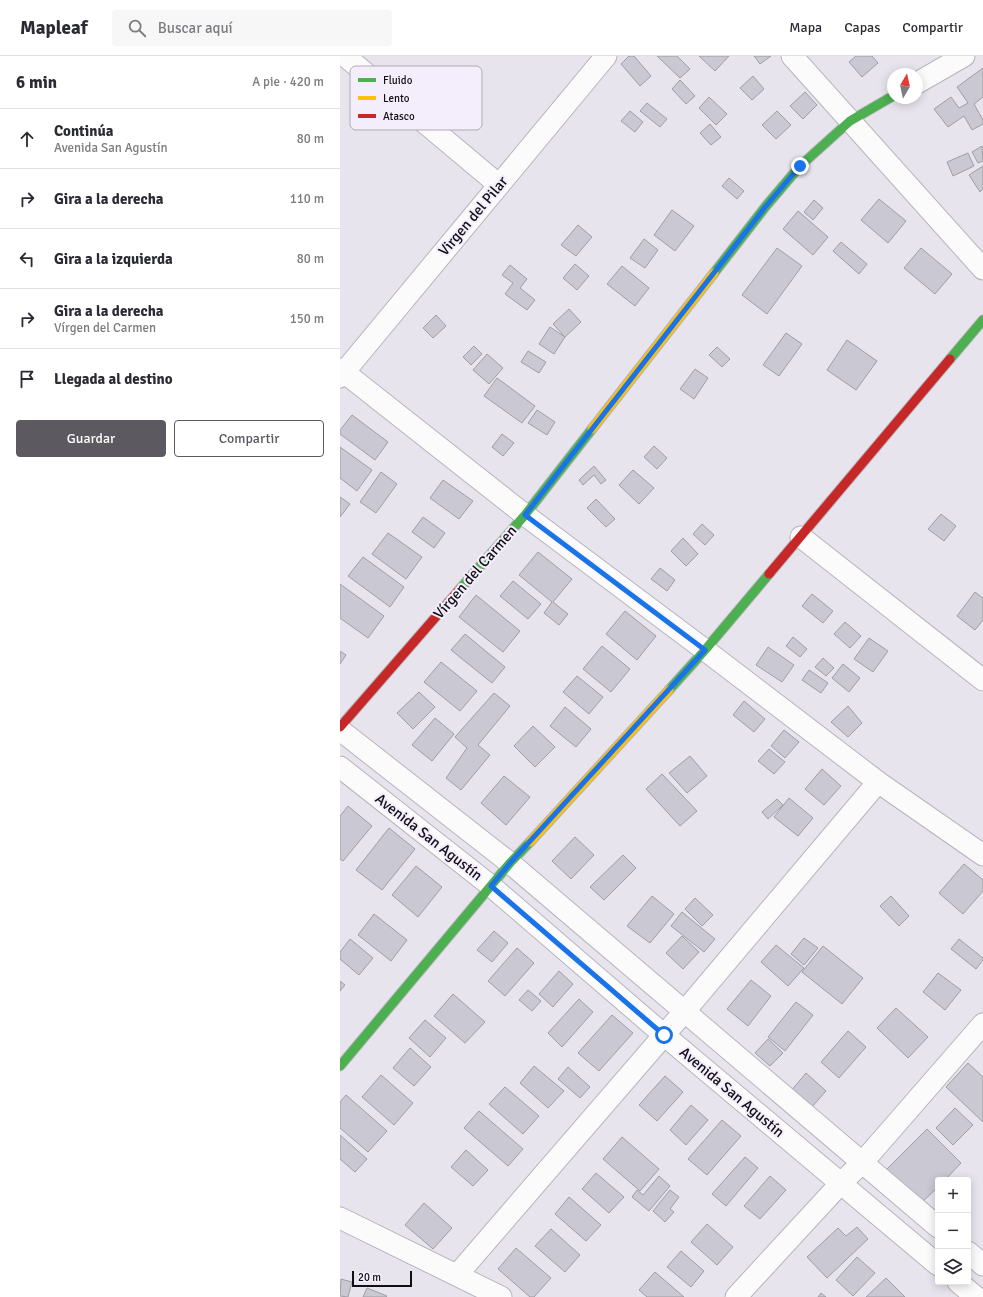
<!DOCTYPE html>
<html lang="es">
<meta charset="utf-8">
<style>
body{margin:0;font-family:Signika,sans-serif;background:#f7f7f7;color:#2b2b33}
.controls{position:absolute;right:12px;bottom:12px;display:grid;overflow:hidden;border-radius:4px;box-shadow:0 2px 10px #0003}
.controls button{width:36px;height:36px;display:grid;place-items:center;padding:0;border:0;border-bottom:1px solid #e1e1e2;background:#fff;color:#2b2b33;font:20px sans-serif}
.compass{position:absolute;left:547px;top:12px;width:36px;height:36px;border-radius:50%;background:#fff;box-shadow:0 2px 10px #0003;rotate:9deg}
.scale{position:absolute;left:12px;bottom:10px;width:60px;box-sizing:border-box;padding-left:4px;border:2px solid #110e14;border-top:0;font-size:11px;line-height:14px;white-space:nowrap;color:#110e14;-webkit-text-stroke:3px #f4eefc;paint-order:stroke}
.stop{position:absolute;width:12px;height:12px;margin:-9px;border:3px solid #1a73e8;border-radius:50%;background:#fff}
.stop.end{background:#1a73e8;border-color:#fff;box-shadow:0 1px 4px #0008}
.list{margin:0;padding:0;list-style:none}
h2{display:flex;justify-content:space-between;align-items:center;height:52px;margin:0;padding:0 16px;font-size:17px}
h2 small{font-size:13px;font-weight:400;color:#7c7c81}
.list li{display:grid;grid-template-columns:26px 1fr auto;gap:12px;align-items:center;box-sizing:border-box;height:60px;padding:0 16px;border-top:1px solid #e1e1e2}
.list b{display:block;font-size:15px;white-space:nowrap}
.list p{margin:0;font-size:13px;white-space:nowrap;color:#7c7c81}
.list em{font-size:13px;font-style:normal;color:#7c7c81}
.actions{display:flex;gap:8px;padding:12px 16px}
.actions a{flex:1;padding:9px 0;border:1px solid #5c5960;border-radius:4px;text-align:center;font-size:14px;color:#5c5960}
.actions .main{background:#5c5960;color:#fff}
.icon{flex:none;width:22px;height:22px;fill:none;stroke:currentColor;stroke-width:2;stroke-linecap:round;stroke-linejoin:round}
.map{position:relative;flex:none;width:643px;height:1241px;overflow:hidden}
header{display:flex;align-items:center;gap:24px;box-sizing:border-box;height:56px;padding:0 20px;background:#fff;border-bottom:1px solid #e1e1e2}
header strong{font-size:19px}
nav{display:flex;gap:22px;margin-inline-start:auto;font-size:14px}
.search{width:280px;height:36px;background:#f7f7f7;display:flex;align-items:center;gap:10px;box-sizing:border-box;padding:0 14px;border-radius:4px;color:#7c7c81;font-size:15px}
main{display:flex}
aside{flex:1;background:#fff}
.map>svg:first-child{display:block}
.building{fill:#c9c8d3;stroke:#9f9ea5}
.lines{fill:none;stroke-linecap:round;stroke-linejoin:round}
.street-casing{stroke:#b6b4bb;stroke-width:23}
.fast-casing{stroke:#b6b4bb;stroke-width:11}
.slow-casing{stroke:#b6b4bb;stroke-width:11}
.jam-casing{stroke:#b6b4bb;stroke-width:11}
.street{stroke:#fcfbfc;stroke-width:21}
.fast{stroke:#4caf50;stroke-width:9}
.slow{stroke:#ffc107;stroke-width:9}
.jam{stroke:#c62828;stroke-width:9}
.route{stroke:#1a73e8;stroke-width:5}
.labels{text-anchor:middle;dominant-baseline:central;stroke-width:4;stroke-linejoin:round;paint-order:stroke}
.street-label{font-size:15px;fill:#110e14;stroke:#f4eefc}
.key{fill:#f4eefc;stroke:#b0abb6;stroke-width:1}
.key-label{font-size:11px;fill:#110e14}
</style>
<header>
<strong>Mapleaf</strong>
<div class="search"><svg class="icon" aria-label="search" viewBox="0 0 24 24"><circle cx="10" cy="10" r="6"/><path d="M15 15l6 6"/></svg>Buscar aquí</div>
<nav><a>Mapa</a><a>Capas</a><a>Compartir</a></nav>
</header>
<main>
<aside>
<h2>6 min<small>A pie · 420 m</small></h2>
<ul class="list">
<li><svg class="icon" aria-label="ahead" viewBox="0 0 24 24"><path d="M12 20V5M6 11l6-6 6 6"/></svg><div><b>Continúa</b><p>Avenida San Agustín</p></div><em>80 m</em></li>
<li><svg class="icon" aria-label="right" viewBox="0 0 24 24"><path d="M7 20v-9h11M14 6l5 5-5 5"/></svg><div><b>Gira a la derecha</b></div><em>110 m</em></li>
<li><svg class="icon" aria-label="left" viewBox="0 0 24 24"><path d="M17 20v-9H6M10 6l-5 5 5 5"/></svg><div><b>Gira a la izquierda</b></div><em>80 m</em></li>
<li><svg class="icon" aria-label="right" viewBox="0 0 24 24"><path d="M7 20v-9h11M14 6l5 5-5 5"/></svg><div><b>Gira a la derecha</b><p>Vírgen del Carmen</p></div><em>150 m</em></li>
<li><svg class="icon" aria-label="arrive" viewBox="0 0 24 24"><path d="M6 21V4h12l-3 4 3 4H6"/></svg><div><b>Llegada al destino</b></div></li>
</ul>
<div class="actions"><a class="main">Guardar</a><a>Compartir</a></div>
</aside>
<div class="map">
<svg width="643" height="1241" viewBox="0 0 643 1241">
<rect width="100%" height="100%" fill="#e8e4ee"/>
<!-- building -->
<g class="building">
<polygon points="289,0 294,0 311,20 300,30 281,8"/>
<polygon points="317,0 337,0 350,13 340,22"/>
<polygon points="359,0 389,0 375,15"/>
<polygon points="414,0 431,0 420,8"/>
<polygon points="516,0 532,0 538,7 522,21 509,6"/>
<polygon points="643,12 643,41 634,48 643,64 643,68 632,74 624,60 608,71 594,53 611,41 619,52 628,47 617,31"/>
<polygon points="413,20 424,33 412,44 400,32"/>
<polygon points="340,24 355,40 346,48 332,33"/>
<polygon points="465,36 477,49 463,63 450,50"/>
<polygon points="369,41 387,58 376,69 359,52"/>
<polygon points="307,47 327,63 320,71 300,55"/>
<polygon points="290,55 303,66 295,76 281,65"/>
<polygon points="437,55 451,69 436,83 422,69"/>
<polygon points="370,68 381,81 371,89 360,77"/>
<polygon points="642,90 643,105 638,107 632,96"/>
<polygon points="628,97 634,110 613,120 607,106"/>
<polygon points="643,110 643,133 640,136 629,119"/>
<polygon points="389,122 404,135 397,143 382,130"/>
<polygon points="539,143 566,165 548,187 521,164"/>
<polygon points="474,144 483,152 473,164 464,156"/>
<polygon points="332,154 354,170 335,195 314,179"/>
<polygon points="458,155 488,181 473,199 443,173"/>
<polygon points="238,169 252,181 236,200 221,189"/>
<polygon points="304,183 318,194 305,212 290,202"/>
<polygon points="501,186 527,208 519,218 493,195"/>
<polygon points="437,192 462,210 427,258 402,239"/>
<polygon points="581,192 612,218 595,238 564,212"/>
<polygon points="235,208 249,220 237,234 223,222"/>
<polygon points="170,209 187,223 180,232 195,244 187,254 165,238 173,227 162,219"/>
<polygon points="282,210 309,232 295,250 267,228"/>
<polygon points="229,253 241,266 225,281 213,268"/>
<polygon points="96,259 106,270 93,282 83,272"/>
<polygon points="210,271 225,281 214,298 199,288"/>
<polygon points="446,277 462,288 439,320 423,309"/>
<polygon points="507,284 537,305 516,334 487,314"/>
<polygon points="134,290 142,298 131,309 123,301"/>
<polygon points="377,291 390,303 382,311 369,299"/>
<polygon points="188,295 206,306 199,317 181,306"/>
<polygon points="147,298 163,312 149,328 133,314"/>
<polygon points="355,313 368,322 354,343 340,333"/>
<polygon points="157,322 195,350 182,367 144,340"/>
<polygon points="197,354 215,366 207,379 188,367"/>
<polygon points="12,359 48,386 35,404 0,378 0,374"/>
<polygon points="162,378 174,387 163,400 152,391"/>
<polygon points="314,390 327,402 317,413 304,401"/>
<polygon points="0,391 32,414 17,435 0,422"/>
<polygon points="254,410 266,424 261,428 254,419 243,429 239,424"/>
<polygon points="293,414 314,432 299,448 279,429"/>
<polygon points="41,416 57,428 36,457 20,446"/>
<polygon points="103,424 133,445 119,463 90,442"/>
<polygon points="0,441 10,448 0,461"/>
<polygon points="256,443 275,463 266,471 247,452"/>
<polygon points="601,458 616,470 604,485 588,473"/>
<polygon points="83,461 105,477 94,492 72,476"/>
<polygon points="362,468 374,479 365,489 353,478"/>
<polygon points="48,477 82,501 66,523 32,498"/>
<polygon points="343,482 358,498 346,510 331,495"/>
<polygon points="198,496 232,523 213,546 228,558 219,569 204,557 212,546 179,519"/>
<polygon points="23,501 64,531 50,551 8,520"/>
<polygon points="320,512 335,524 327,535 311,523"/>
<polygon points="173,525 201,548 188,563 160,540"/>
<polygon points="0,528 44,560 28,582 0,562"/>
<polygon points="635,536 643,542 643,564 635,574 617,560"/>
<polygon points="472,538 493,555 483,567 462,550"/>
<polygon points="136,539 180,575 163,596 119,561"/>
<polygon points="285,555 316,580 297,604 266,578"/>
<polygon points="505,566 521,580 510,592 494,578"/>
<polygon points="125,578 165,611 152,627 111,594"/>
<polygon points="453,581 467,593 460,601 446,590"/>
<polygon points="529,582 548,595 533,616 514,603"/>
<polygon points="262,590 290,613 271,636 243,613"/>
<polygon points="428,591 454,609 442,626 416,609"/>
<polygon points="0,595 6,599 0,608"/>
<polygon points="483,602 494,612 486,620 475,611"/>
<polygon points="101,606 137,635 120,655 84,626"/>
<polygon points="503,608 520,622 509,636 492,622"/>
<polygon points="469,614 488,627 481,637 462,624"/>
<polygon points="237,620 263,641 249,658 223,636"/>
<polygon points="79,636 95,651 73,673 57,657"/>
<polygon points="154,637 170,650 138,689 150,699 121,734 106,722 127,692 115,681"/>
<polygon points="404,645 425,663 414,676 393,659"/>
<polygon points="508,650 522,667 508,681 491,666"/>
<polygon points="225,651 251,673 236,691 210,670"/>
<polygon points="95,662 114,678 92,705 72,689"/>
<polygon points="193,670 215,691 195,711 174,690"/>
<polygon points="444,674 459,686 445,702 431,690"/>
<polygon points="429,693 445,706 434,718 418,705"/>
<polygon points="350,700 367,720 347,737 329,717"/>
<polygon points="482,713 501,730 484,749 465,733"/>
<polygon points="322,718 357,755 340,770 306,733"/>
<polygon points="164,720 190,741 166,769 141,747"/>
<polygon points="449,742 473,762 458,780 434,761"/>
<polygon points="437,743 443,749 428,763 422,756"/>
<polygon points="8,750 32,770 3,805 0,803 0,760"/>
<polygon points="49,772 75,793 42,834 16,814"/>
<polygon points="235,781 254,799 231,823 212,805"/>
<polygon points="283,799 296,812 264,844 250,831"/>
<polygon points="624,808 643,824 643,835 623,858 599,837"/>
<polygon points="76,810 102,831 78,861 52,839"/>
<polygon points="312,840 334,858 310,887 287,870"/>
<polygon points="551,840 569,860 559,870 540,850"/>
<polygon points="355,842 373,859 362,870 345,853"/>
<polygon points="342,856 375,883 364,896 331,870"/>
<polygon points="34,858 67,884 51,905 18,879"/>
<polygon points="154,875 168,887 152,906 137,894"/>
<polygon points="342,880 359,896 343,913 326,897"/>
<polygon points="464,882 478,892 464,909 451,898"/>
<polygon points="10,883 33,902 19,919 0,903 0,896"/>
<polygon points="619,883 643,902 643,904 636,913 611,893"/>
<polygon points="436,889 464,912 448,930 421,906"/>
<polygon points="483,890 523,922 502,948 462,916"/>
<polygon points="177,892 194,907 165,940 148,925"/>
<polygon points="219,915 233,928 213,951 199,938"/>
<polygon points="598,917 621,934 605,954 583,936"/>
<polygon points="411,924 431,940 408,970 387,953"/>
<polygon points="0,925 5,929 0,935"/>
<polygon points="188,934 201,945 192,955 179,944"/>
<polygon points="113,938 145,966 125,987 94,960"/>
<polygon points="239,943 253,956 222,991 208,977"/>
<polygon points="456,946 473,959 445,995 428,981"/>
<polygon points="556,952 588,981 568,1002 537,972"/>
<polygon points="272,959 293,977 259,1015 238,997"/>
<polygon points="85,964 106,982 90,1001 69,982"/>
<polygon points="508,975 526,991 499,1022 481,1006"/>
<polygon points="428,983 443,997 430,1010 415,997"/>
<polygon points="70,992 91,1011 74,1030 53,1012"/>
<polygon points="628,1007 643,1021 643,1066 606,1031"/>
<polygon points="194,1010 224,1035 208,1052 180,1027"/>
<polygon points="228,1011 250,1031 240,1042 218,1023"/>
<polygon points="466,1017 486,1035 471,1052 451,1035"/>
<polygon points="41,1019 73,1047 54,1069 22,1041"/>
<polygon points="325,1020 343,1036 317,1065 299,1049"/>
<polygon points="165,1031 199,1060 183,1078 149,1048"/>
<polygon points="6,1039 47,1075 28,1096 0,1072 0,1046"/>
<polygon points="351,1049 368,1064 346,1089 330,1074"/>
<polygon points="615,1052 633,1069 613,1089 596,1072"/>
<polygon points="139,1055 183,1093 168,1110 124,1072"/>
<polygon points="382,1064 401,1080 367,1119 348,1103"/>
<polygon points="587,1073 621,1107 605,1124 598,1124 598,1131 579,1149 545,1115"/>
<polygon points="0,1079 27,1103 15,1116 0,1103"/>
<polygon points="282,1081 319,1113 300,1135 263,1103"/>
<polygon points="126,1094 148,1114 133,1130 111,1111"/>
<polygon points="405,1101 418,1112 386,1150 372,1138"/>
<polygon points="256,1117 284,1141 269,1157 242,1133"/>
<polygon points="319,1120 330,1130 309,1155 292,1141 297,1134 303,1139"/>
<polygon points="430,1120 446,1134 420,1163 404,1150"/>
<polygon points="330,1134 339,1141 330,1153 334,1156 325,1166 313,1155"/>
<polygon points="229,1141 261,1169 246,1185 215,1158"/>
<polygon points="84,1147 112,1172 93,1193 65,1169"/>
<polygon points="367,1168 393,1191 377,1209 351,1186"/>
<polygon points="517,1171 528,1183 487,1222 467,1201 498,1172 506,1180"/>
<polygon points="211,1173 240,1199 225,1216 195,1190"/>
<polygon points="176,1192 211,1222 194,1241 190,1241 158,1213"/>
<polygon points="341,1195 364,1215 351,1231 327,1211"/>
<polygon points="517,1201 535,1217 513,1240 496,1224"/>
<polygon points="315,1216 344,1241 307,1241 299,1234"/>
<polygon points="546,1222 565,1241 526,1241"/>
<polygon points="1,1223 12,1226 8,1241 0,1240"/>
<polygon points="27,1232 47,1240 46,1241 23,1241"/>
<polygon points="481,1237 486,1241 478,1241"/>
</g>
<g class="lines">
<defs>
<g id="street">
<polyline points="5,0 159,129"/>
<polyline points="452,0 643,213"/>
<polyline points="577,27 624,0"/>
<polyline points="0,313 185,459 365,594 538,726 643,799"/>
<polyline points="0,321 266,0"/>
<polyline points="461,481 643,624"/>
<polyline points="0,674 170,807 598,1171"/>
<polyline points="0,711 151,830 324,979 598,1209"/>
<polyline points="0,1162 161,1241"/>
<polyline points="628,1196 643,1209"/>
<polyline points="117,1219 344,956 538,726"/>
<polyline points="618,1226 636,1241"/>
<polyline points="396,1241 501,1127 522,1107 643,968"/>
</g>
<g id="fast">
<polyline points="374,217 426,150 460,110 510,65 553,40"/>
<polyline points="610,303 643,264"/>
<polyline points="120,533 185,459 252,373"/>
<polyline points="329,634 365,594 429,518"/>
<polyline points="0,1010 170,807 190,786"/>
</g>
<g id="slow">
<polyline points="252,373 374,217"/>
<polyline points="190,786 329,634"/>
</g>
<g id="jam">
<polyline points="429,518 610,303"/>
<polyline points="0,671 120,533"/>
</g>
</defs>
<!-- street casing -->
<use href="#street" class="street-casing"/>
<!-- fast casing -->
<use href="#fast" class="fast-casing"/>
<!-- slow casing -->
<use href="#slow" class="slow-casing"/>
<!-- jam casing -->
<use href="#jam" class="jam-casing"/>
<!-- street -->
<use href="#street" class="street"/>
<!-- fast -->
<use href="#fast" class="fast"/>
<!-- slow -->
<use href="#slow" class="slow"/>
<!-- jam -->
<use href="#jam" class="jam"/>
</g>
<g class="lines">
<!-- route -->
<polyline class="route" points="324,979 151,830 170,807 365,594 185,459 426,150 460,110"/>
</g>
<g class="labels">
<!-- street labels -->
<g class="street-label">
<text transform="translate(133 160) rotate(-50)">Virgen del Pilar</text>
<text transform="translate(135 516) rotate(-49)">Vírgen del Carmen</text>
<text transform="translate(89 781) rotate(38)">Avenida San Agustín</text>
<text transform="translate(392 1036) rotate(40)">Avenida San Agustín</text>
</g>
</g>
<!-- legend -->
<rect x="10" y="10" width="132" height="64" rx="6" class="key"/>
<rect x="18" y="22" width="18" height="4" fill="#4caf50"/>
<rect x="18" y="40" width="18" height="4" fill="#ffc107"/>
<rect x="18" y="58" width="18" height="4" fill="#c62828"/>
<g class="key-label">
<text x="43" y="28">Fluido</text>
<text x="43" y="46">Lento</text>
<text x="43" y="64">Atasco</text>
</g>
</svg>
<div class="controls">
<button>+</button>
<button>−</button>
<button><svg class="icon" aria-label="layers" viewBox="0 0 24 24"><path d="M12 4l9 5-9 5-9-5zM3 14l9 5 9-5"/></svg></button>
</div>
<svg class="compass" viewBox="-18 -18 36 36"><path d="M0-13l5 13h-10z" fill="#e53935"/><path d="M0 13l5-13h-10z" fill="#7c7c81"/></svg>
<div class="scale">20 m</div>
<div class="stop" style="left:324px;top:979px"></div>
<div class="stop end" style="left:460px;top:110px"></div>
</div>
</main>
